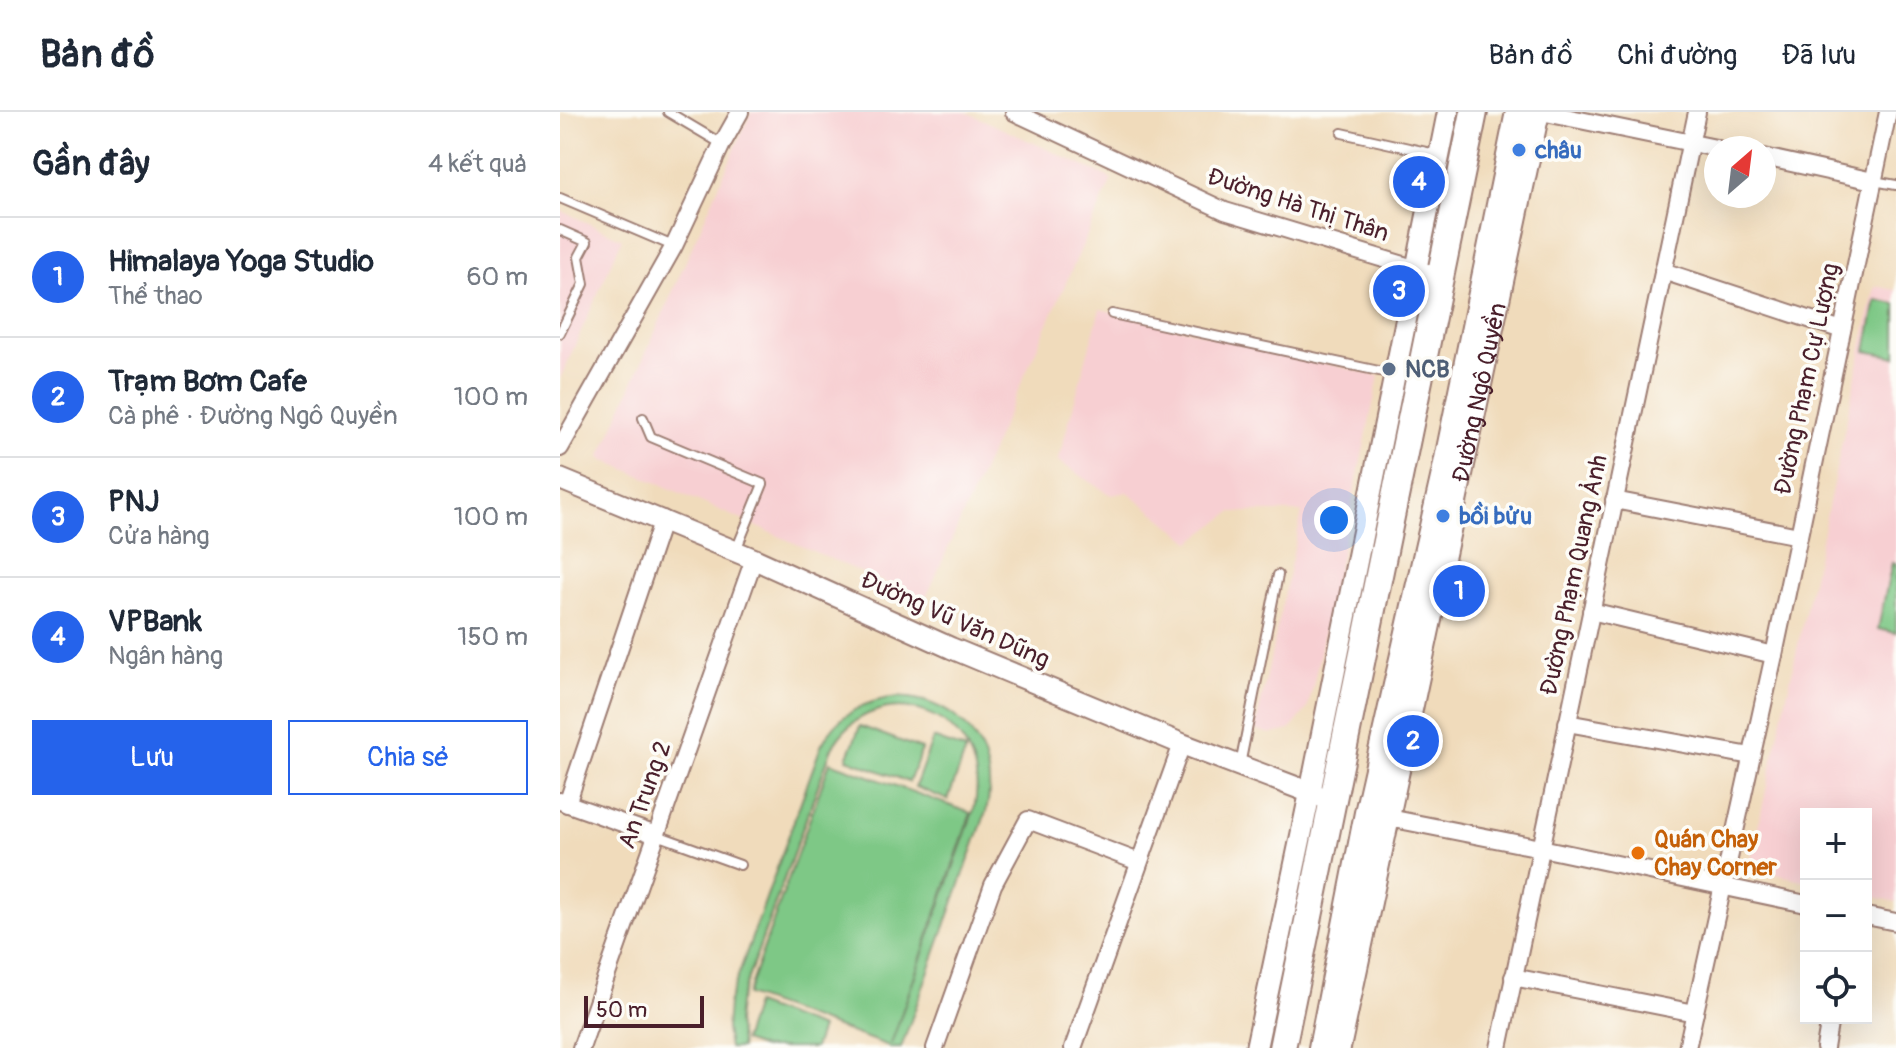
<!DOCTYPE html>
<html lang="vi">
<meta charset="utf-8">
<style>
body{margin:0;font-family:Pangolin,sans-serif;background:#f2f2f3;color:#1f2937}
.controls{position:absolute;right:24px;bottom:24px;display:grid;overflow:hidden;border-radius:0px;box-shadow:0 8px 32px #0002}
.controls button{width:72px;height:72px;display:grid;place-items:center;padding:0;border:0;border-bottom:2px solid #e0e1e3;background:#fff;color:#1f2937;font:40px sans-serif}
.compass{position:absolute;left:1144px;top:24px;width:72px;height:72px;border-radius:50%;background:#fff;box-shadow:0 8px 32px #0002;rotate:28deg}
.scale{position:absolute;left:24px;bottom:20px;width:120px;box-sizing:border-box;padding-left:8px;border:4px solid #4a1f2b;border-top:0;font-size:22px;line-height:28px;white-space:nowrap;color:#4a1f2b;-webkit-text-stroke:6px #fdfcf7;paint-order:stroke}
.you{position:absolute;left:774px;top:408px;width:28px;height:28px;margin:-20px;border:6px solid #fff;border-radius:50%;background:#1a73e8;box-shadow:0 0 0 12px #1a73e833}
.badge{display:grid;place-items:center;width:52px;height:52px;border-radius:50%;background:#2563eb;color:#fff;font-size:26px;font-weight:700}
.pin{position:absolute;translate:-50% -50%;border:4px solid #fff;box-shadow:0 2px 8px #0006}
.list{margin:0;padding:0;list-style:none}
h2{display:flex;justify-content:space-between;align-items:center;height:104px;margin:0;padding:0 32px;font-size:34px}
h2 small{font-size:26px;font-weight:400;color:#747a83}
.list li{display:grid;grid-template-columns:52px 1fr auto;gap:24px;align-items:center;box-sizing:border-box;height:120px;padding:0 32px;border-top:2px solid #e0e1e3}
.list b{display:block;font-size:30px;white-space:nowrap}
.list p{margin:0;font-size:26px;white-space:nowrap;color:#747a83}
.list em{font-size:26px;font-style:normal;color:#747a83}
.actions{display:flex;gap:16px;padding:24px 32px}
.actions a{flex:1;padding:18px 0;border:2px solid #2563eb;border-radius:0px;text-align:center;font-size:28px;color:#2563eb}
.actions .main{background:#2563eb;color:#fff}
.icon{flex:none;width:44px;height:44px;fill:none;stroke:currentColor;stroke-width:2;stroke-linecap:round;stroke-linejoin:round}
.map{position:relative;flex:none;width:1336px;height:936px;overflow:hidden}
header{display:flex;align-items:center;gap:48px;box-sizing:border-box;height:112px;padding:0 40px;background:#fff;border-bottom:2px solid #e0e1e3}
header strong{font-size:38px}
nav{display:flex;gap:44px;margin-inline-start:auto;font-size:28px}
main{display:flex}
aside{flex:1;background:#fff}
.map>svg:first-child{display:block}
.built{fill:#f7cfd2}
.grass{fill:#7ec886;stroke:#647458;stroke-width:2}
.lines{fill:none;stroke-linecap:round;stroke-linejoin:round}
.service-casing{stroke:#9d7d73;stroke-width:12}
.minor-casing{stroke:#9d7d73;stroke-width:20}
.tertiary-casing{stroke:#9d7d73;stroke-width:24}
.trunk-casing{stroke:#9d7d73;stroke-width:30}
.service{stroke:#fff;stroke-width:8}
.minor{stroke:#fff;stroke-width:16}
.tertiary{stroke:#fff;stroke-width:20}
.trunk{stroke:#fff;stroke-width:26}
.shop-dot{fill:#3f7fe0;stroke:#fdfcf7;stroke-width:3}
.service-dot{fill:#5c6f8a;stroke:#fdfcf7;stroke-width:3}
.food-dot{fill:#e8710a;stroke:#fdfcf7;stroke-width:3}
.labels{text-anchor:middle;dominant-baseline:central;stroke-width:7;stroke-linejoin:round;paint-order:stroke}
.shop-label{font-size:24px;font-weight:bold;fill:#366cbe;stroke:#fdfcf7;text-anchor:start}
.street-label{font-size:24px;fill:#4a1f2b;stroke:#fdfcf7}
.service-label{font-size:24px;font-weight:bold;fill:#4e5e75;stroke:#fdfcf7;text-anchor:start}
.food-label{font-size:24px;font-weight:bold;fill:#c56008;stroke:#fdfcf7;text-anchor:start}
</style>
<header>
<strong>Bản đồ</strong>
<nav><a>Bản đồ</a><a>Chỉ đường</a><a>Đã lưu</a></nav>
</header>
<main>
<aside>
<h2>Gần đây<small>4 kết quả</small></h2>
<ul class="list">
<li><span class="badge">1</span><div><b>Himalaya Yoga Studio</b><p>Thể thao</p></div><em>60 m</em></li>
<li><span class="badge">2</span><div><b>Trạm Bơm Cafe</b><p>Cà phê · Đường Ngô Quyền</p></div><em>100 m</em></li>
<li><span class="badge">3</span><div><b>PNJ</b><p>Cửa hàng</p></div><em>100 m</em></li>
<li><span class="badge">4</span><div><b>VPBank</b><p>Ngân hàng</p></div><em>150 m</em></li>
</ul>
<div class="actions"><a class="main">Lưu</a><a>Chia sẻ</a></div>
</aside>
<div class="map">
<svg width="1336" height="936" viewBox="0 0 1336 936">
<rect width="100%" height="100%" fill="#fdfcf7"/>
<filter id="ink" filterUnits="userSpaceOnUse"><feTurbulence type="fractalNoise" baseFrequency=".0125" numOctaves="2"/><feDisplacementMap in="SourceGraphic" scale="16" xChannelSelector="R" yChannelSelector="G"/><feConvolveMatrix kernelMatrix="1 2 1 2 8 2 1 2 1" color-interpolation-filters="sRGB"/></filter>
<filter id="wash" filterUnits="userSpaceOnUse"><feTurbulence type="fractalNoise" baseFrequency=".006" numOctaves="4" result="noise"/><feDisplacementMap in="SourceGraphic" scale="32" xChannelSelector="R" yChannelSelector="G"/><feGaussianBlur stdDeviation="1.8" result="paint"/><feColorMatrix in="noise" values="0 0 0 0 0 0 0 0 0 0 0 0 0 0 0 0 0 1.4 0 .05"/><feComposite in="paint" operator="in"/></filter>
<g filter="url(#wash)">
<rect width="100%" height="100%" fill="#f0dbbb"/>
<!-- built -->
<g class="built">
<polygon points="191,0 406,0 552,67 365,488 40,346"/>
<polygon points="0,98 62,127 0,267"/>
<polygon points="1315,174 1336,178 1336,790 1306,783 1306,702 1246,702 1246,769 1189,756 1263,419"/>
<polygon points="540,197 819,264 752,579 747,597 730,618 712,622 695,618 742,400 672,400 631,430 568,380 551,383 498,349"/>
</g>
<!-- grass -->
<g class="grass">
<polygon points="1316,188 1336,192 1336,245 1306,239"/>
<polygon points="1332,451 1336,452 1336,521 1318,517"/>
<path d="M340,585c62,4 101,55 86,115l-85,236h-12v-2l-142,-51 83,-233 141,51 -80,231 83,-235c22,-95 -99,-141 -143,-59l-92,253 -2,19 4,26h-12l-3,-19 2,-25 93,-258c16,-32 45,-47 79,-49z"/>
<polygon points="300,614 362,637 349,670 287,647"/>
<polygon points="373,626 406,638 388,688 355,675"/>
<polygon points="195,892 261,916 254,936 203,936 183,929"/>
</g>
</g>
<g filter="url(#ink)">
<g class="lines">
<defs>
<g id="service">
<polyline points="108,0 162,32"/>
<polyline points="782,21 880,43"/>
<polyline points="1314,69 1336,73"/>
<polyline points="0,86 113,134"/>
<polyline points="0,118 27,130 19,145 24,172 0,221"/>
<polyline points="552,202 833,262"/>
<polyline points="83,306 91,325 203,372 176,438"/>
<polyline points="680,653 718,463"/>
<polyline points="97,723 180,753"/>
</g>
<g id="minor">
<polyline points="454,0 665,99 880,164"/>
<polyline points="981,0 1156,36"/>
<polyline points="1204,45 1313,69"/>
<polyline points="1103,159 1282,218"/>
<polyline points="0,336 114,134 162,32 180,0"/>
<polyline points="1054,388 1239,424"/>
<polyline points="1031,499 1214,543"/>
<polyline points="1007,611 1191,644"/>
<polyline points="0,689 96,723"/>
<polyline points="7,692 103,407"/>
<polyline points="829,706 981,736 1246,792"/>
<polyline points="1306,804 1336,810"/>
<polyline points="953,865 1135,901"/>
<polyline points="21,936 194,447"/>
<polyline points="375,936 433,773 468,708 579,750"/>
<polyline points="513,936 622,632"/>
<polyline points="939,936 1137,0"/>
<polyline points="1127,936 1214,543 1328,0"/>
<polyline points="1265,936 1270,906"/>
</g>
<g id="tertiary">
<polyline points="0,367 194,447 391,536 622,632 762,685"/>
<polyline points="696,936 750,681 888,0"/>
<path id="s1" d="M780,936l199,-936"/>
</g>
<g id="trunk">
<polyline points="722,936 914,0"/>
<polyline points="762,936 808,701 885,362 959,0"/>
</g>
</defs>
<!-- service casing -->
<use href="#service" class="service-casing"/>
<!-- minor casing -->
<use href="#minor" class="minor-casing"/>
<!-- tertiary casing -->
<use href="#tertiary" class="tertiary-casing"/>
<!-- trunk casing -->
<use href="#trunk" class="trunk-casing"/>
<!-- service -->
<use href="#service" class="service"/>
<!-- minor -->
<use href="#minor" class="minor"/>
<!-- tertiary -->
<use href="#tertiary" class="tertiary"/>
<!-- trunk -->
<use href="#trunk" class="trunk"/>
</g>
</g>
<!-- markers -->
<g class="shop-dot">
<circle cx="959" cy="38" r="8"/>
<circle cx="883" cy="404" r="8"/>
</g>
<circle class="service-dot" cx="829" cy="257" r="8"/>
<circle class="food-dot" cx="1078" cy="741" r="8"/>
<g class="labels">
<!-- shop labels -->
<g class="shop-label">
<text x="975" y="38">châu</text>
<text x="899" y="404">bồi bửu</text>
</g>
<!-- street labels -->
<g class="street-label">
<text transform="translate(738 93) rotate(18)">Đường Hà Thị Thân</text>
<text transform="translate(1247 267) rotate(-78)">Đường Phạm Cự Lượng</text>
<text stroke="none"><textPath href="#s1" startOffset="670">Đường Ngô Quyền</textPath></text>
<text transform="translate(1014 463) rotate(-78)">Đường Phạm Quang Ảnh</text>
<text transform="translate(395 508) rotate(24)">Đường Vũ Văn Dũng</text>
<text transform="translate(85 683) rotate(-70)">An Trung 2</text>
</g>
<!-- service labels -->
<g class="service-label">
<text x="845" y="257">NCB</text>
</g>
<!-- food labels -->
<g class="food-label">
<text x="1094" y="727">Quán Chay<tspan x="1094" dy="28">Chay Corner</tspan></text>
</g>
</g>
</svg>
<div class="controls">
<button>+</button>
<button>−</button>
<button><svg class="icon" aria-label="locate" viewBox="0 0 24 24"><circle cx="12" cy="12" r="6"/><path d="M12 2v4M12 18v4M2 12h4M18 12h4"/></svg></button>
</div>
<svg class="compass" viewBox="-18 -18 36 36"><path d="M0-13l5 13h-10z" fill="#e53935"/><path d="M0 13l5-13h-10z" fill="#747a83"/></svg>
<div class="scale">50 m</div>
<div class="you"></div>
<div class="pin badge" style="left:899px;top:479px">1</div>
<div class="pin badge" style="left:853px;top:629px">2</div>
<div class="pin badge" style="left:839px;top:179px">3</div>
<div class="pin badge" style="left:859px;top:70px">4</div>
</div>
</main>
